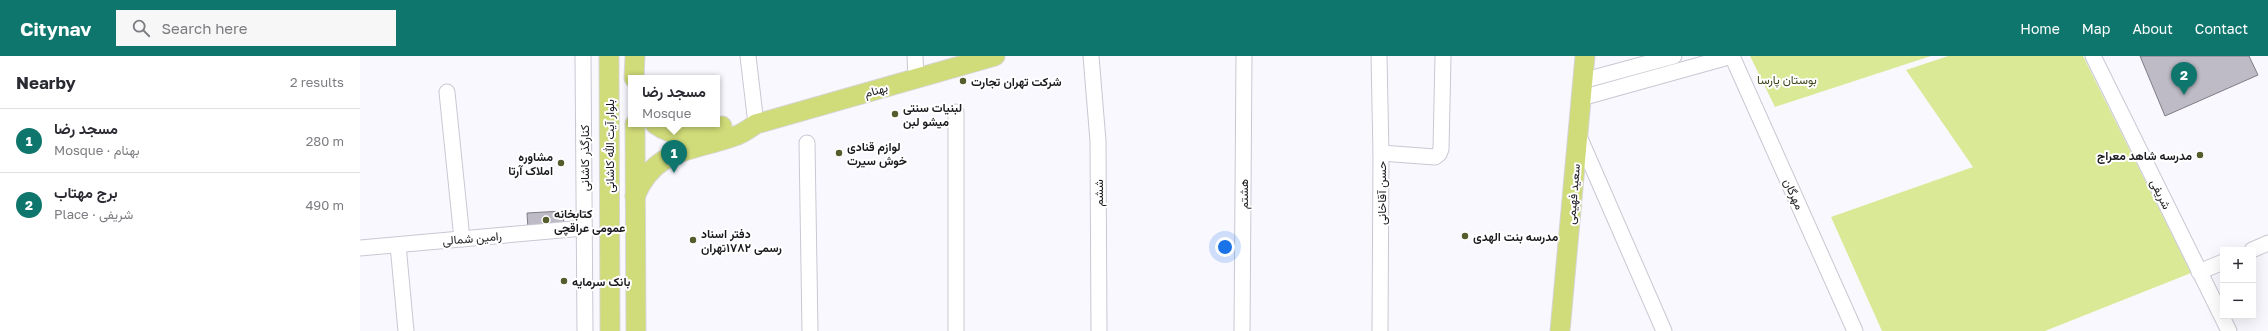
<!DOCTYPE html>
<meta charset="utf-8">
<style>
body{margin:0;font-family:"Golos Text",Vazirmatn,sans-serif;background:#f7f7f7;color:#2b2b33}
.controls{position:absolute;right:12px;bottom:12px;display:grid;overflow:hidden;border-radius:0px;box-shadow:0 4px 16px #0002}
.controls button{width:36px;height:36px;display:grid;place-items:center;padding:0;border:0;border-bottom:1px solid #e1e1e2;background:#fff;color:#2b2b33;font:20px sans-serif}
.you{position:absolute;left:865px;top:191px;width:14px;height:14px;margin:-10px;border:3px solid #fff;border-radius:50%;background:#1a73e8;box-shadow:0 0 0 6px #1a73e833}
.badge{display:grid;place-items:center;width:26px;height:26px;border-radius:50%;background:#0f766e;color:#fff;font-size:13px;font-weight:700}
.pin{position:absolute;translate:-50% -33px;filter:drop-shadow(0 1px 2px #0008)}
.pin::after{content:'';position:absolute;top:21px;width:14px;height:12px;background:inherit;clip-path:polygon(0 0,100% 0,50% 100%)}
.popup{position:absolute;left:268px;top:19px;width:92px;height:52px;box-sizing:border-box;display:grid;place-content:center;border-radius:0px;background:#fff;filter:drop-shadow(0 1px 3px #0005);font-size:13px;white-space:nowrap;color:#7c7c81}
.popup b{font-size:15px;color:#2b2b33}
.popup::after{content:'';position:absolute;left:50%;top:100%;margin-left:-8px;border:8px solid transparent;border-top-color:#fff}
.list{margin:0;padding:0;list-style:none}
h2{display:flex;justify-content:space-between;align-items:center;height:52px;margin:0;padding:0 16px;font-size:17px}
h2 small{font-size:13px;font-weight:400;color:#7c7c81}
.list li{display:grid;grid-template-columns:26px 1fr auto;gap:12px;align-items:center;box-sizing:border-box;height:64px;padding:0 16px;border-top:1px solid #e1e1e2}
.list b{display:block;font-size:15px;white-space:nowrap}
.list p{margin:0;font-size:13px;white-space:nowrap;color:#7c7c81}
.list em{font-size:13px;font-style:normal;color:#7c7c81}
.icon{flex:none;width:22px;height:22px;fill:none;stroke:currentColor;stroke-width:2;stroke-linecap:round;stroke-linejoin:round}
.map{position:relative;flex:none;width:1908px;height:275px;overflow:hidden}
header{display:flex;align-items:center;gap:24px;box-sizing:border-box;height:56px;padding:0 20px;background:#0f766e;color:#fff}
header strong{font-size:19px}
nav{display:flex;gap:22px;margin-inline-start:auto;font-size:14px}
.search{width:280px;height:36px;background:#f7f7f7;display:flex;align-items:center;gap:10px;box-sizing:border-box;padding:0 14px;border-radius:0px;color:#7c7c81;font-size:15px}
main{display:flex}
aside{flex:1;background:#fff}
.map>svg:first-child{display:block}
.green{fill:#dae996}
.building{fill:#bebbc6;stroke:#7e7c85}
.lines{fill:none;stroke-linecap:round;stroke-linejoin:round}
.minor-casing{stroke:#c9c7d1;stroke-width:17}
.major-casing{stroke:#d6d6d6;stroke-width:21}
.minor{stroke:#fff;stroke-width:15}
.major{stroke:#d0db79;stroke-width:19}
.poi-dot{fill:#555d2c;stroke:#fff;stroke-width:1.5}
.labels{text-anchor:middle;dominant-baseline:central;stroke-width:4;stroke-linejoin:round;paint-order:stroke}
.park-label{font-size:12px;fill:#3f451b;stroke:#fff}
.poi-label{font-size:12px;font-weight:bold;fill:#1b1a1e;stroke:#fff;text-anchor:start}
.street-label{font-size:12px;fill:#1b1a1e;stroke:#fff}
</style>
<header>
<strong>Citynav</strong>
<div class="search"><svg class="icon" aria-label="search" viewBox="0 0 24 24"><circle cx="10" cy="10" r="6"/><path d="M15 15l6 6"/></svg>Search here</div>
<nav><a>Home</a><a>Map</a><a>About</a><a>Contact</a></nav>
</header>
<main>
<aside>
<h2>Nearby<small>2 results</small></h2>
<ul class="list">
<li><span class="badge">1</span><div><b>مسجد رضا</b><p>Mosque · بهنام</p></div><em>280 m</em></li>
<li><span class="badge">2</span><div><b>برج مهتاب</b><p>Place · شریفی</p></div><em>490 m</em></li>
</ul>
</aside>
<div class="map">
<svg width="1908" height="275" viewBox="0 0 1908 275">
<rect width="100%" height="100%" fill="#faf8ff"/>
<!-- green -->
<g class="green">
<polygon points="1390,0 1571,0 1415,51"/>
<polygon points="1588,0 1723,0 1831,217 1685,275 1522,275 1471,161 1613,111 1546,14"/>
</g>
<!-- building -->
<g class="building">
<polygon points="1780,0 1889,0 1898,19 1805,60"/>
<polygon points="203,155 204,170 168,173 167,157"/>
</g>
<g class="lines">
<defs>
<g id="minor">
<polyline points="223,0 225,275"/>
<polyline points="388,0 396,68"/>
<polyline points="555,0 556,23"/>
<polyline points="731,0 738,85 739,275"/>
<polyline points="1019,0 1021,97 1020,275"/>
<polyline points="1372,0 1495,275"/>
<polyline points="1733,0 1869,275"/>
<polyline points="1222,25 1314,0"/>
<polyline points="87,36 102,183"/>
<polyline points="1221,42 1372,0"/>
<polyline points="596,56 596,275"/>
<polyline points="1218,78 1304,275"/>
<polyline points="447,87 450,275"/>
<polyline points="1021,97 1075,101 1079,98 1081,93 1083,0"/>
<polyline points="38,189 46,275"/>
<polyline points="0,192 224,172"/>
<polyline points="1892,194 1908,187"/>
<polyline points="1839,216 1863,206"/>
<polyline points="882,275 884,0"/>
</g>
<g id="major">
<polyline points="249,0 250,275"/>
<polyline points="274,22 275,0"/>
<polyline points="275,68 276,275"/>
<path d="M295,68c23,17 42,9 67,2"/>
<path d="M275,140c21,-49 57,-44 100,-60 7,-2 15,-8 21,-12l239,-68"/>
<polyline points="1200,275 1225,0"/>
</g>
</defs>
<!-- minor casing -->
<use href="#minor" class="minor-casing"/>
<!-- major casing -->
<use href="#major" class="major-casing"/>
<!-- minor -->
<use href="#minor" class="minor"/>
<!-- major -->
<use href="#major" class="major"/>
</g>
<!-- markers -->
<g class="poi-dot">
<circle cx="603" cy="25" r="4"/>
<circle cx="535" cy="58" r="4"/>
<circle cx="479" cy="97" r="4"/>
<circle cx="1840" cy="99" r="4"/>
<circle cx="201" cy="107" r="4"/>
<circle cx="186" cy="164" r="4"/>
<circle cx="1105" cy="180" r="4"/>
<circle cx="333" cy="184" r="4"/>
<circle cx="204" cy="225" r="4"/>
</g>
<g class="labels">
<!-- park labels -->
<g class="park-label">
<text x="1427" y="23">بوستان پارسا</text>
</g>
<!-- poi labels -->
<g class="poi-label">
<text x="611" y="25">شرکت تهران تجارت</text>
<text x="543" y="51">لبنیات سنتی<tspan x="543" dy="14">میشو لبن</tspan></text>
<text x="487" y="90">لوازم قنادی<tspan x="487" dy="14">خوش سیرت</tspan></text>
<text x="1832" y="99" text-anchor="end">مدرسه شاهد معراج</text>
<text x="193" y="100" text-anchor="end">مشاوره<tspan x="193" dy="14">املاک آرتا</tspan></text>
<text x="194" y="157">کتابخانه<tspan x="194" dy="14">عمومی عراقچی</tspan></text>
<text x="341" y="177">دفتر اسناد<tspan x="341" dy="14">رسمی ۱۷۸۲تهران</tspan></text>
<text x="1113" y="180">مدرسه بنت الهدی</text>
<text x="212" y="225">بانک سرمایه</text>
</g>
<!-- street labels -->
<g class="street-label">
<text transform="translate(516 34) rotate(-16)">بهنام</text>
<text transform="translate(249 90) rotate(-90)">بلوار آیت الله کاشانی</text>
<text transform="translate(224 102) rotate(-90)">کنارگذر کاشانی</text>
<text transform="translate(738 137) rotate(-90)">ششم</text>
<text transform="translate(1021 137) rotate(-90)">حسن آقاخانی</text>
<text transform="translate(883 138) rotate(-90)">هشتم</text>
<text transform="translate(1213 138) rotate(-85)">سعید فهیمی</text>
<text transform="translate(1434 138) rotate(66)">مهرگان</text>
<text transform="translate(1801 138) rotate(64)">شریفی</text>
<text transform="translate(112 182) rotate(-5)">رامین شمالی</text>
</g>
</g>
</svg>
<div class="controls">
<button>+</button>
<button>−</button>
</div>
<div class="you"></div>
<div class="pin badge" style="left:314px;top:117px">1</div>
<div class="popup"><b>مسجد رضا</b>Mosque</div>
<div class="pin badge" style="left:1824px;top:39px">2</div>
</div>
</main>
